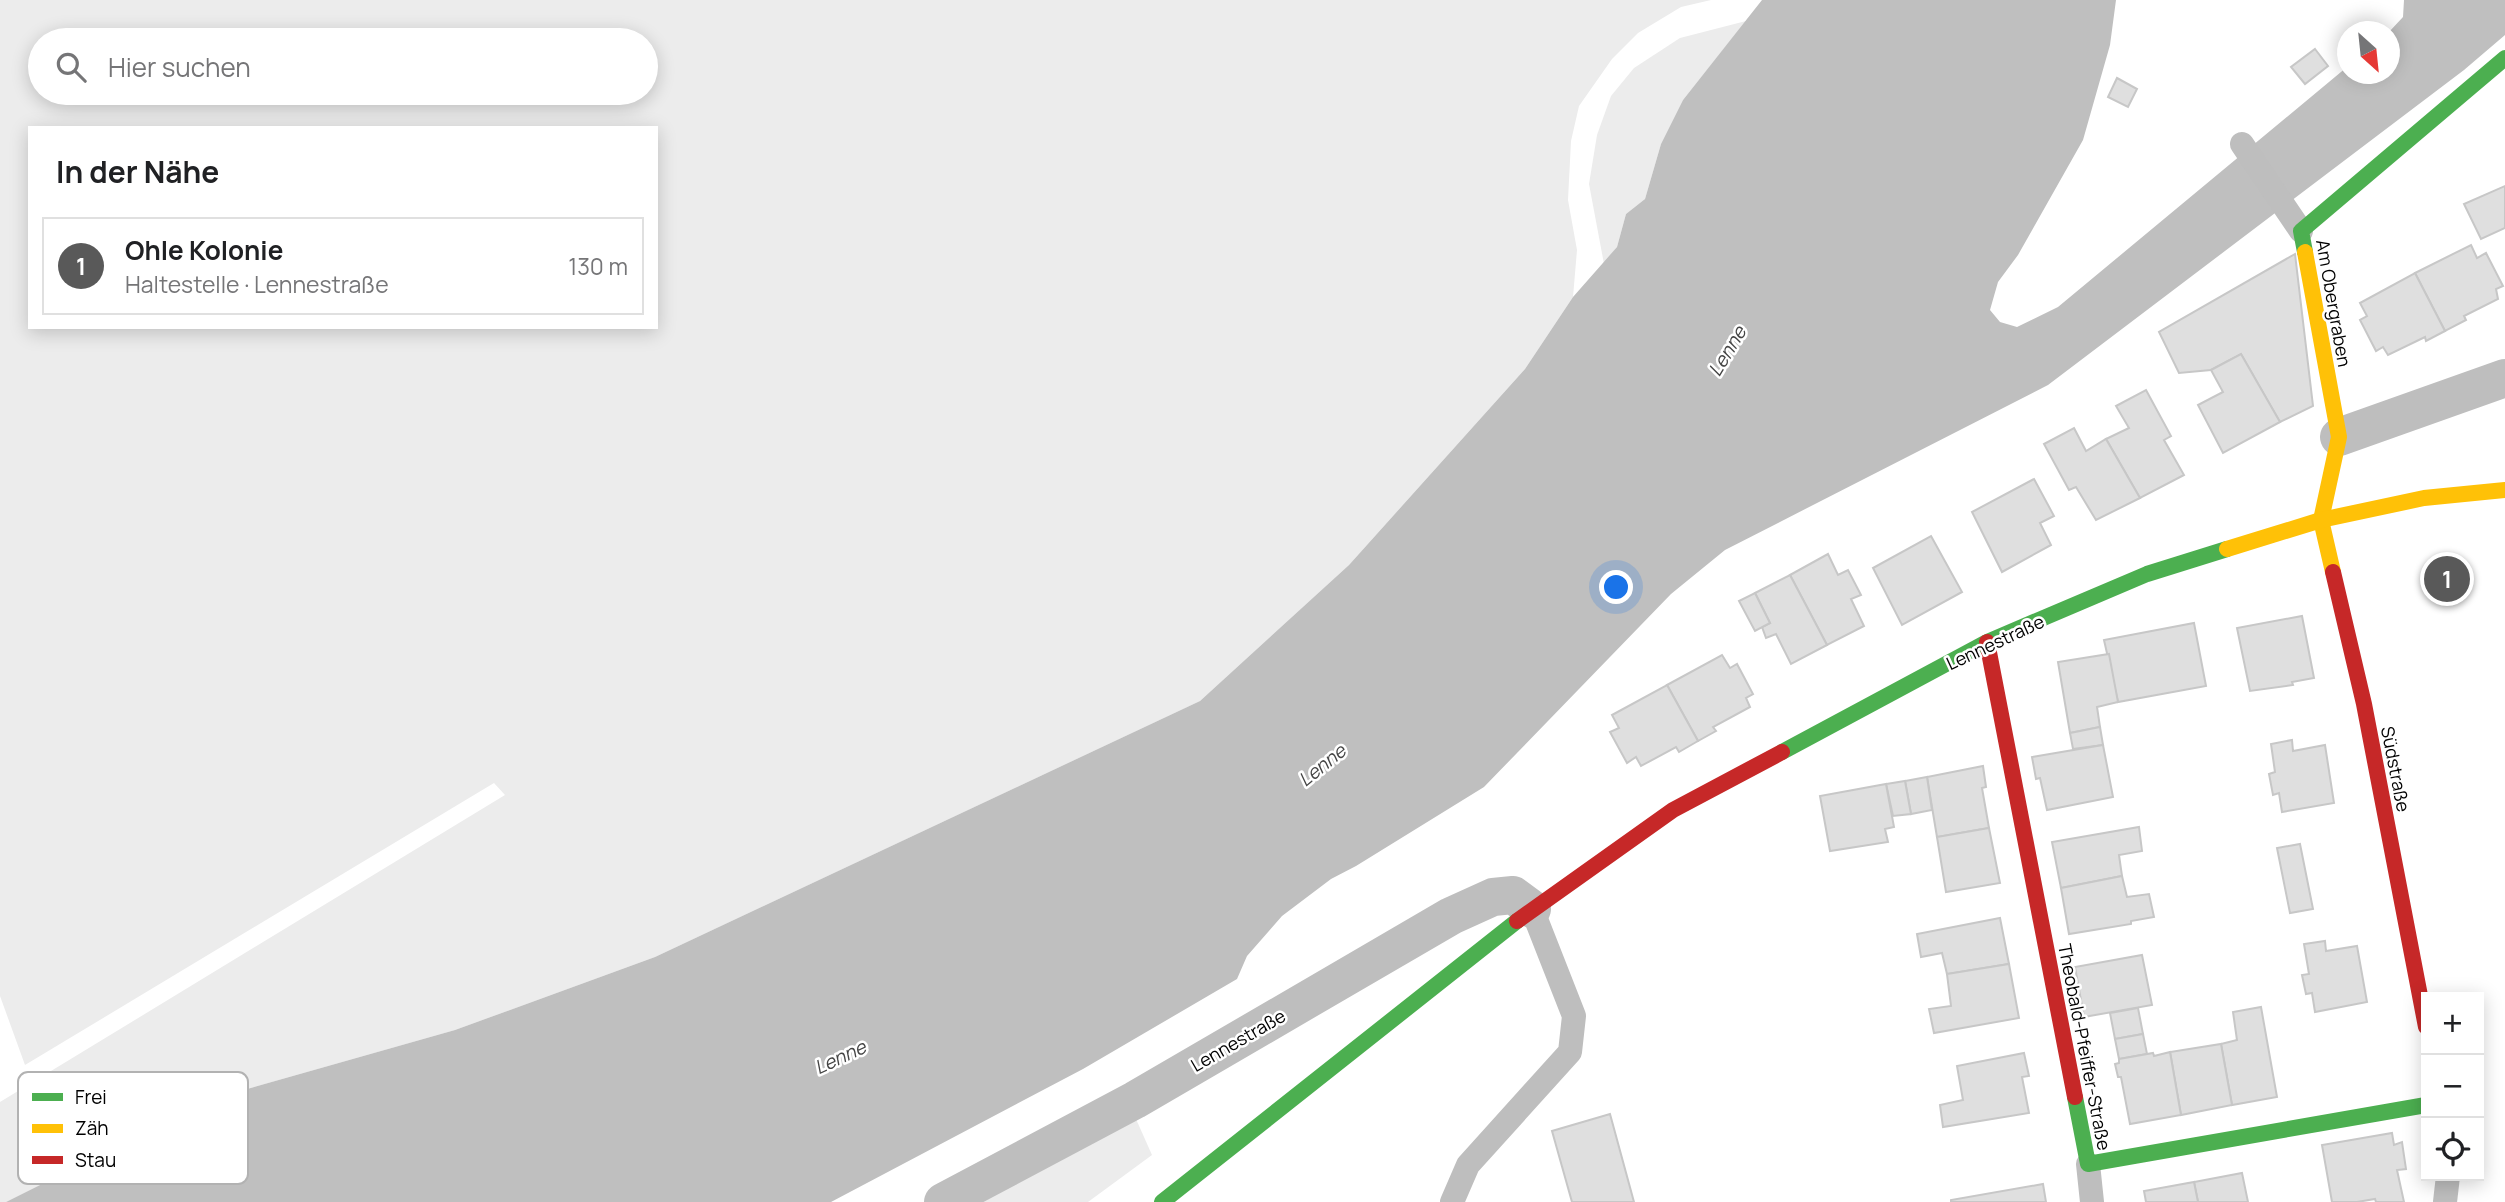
<!DOCTYPE html>
<html lang="de">
<meta charset="utf-8">
<style>
body{margin:0;font-family:Manrope,sans-serif;background:#f6f6f6;color:#202124}
.controls{position:absolute;right:21px;bottom:21px;display:grid;overflow:hidden;border-radius:0px;box-shadow:0 4px 18px #0003}
.controls button{width:63px;height:63px;display:grid;place-items:center;padding:0;border:0;border-bottom:2px solid #e0e0e0;background:#fff;color:#202124;font:35px sans-serif}
.compass{position:absolute;left:2337px;top:21px;width:63px;height:63px;border-radius:50%;background:#fff;box-shadow:0 4px 18px #0003;rotate:153deg}
.you{position:absolute;left:1617px;top:588px;width:24px;height:24px;margin:-18px;border:5px solid #fff;border-radius:50%;background:#1a73e8;box-shadow:0 0 0 10px #1a73e833}
.badge{display:grid;place-items:center;width:46px;height:46px;border-radius:50%;background:#595959;color:#fff;font-size:23px;font-weight:700}
.pin{position:absolute;translate:-50% -50%;border:4px solid #fff;box-shadow:0 2px 7px #0006}
.list{margin:0;padding:0;list-style:none}
h2{display:flex;justify-content:space-between;align-items:center;height:91px;margin:0;padding:0 28px;font-size:30px}
h2 small{font-size:23px;font-weight:400;color:#757577}
.list li{display:grid;grid-template-columns:46px 1fr auto;gap:21px;align-items:center;box-sizing:border-box;height:98px;margin:0 14px 14px;padding:0 14px;border:2px solid #e0e0e0;border-radius:0px}
.list b{display:block;font-size:26px;white-space:nowrap}
.list p{margin:0;font-size:23px;white-space:nowrap;color:#757577}
.list em{font-size:23px;font-style:normal;color:#757577}
.icon{flex:none;width:38px;height:38px;fill:none;stroke:currentColor;stroke-width:2;stroke-linecap:round;stroke-linejoin:round}
.map{position:relative;flex:none;width:2505px;height:1202px;overflow:hidden}
.search{position:absolute;background:#fff;box-shadow:0 4px 18px #0003;left:28px;top:28px;width:630px;height:77px;display:flex;align-items:center;gap:18px;box-sizing:border-box;padding:0 24px;border-radius:38px;color:#757577;font-size:26px}
.panel{position:absolute;background:#fff;box-shadow:0 4px 18px #0003;left:28px;top:126px;width:630px;height:203px;border-radius:0px}
.map>svg:first-child{display:block}
.green{fill:#ececec;fill-rule:evenodd}
.water{fill:#bfbfbf}
.building{fill:#dfdfdf;stroke:#c7c7c7;stroke-width:2}
.lines{fill:none;stroke-linecap:round;stroke-linejoin:round}
.lane{stroke:#bebebe;stroke-width:24}
.street{stroke:#bebebe;stroke-width:38}
.fast{stroke:#4caf50;stroke-width:16}
.slow{stroke:#ffc107;stroke-width:16}
.jam{stroke:#c62828;stroke-width:16}
.labels{text-anchor:middle;dominant-baseline:central;stroke-width:5;stroke-linejoin:round;paint-order:stroke}
.street-label{font-size:18px;fill:#000;stroke:#fff}
.water-label{font-size:19px;font-style:italic;fill:#444;stroke:#fff}
.key{fill:#fff;stroke:#b2b2b2;stroke-width:2}
.key-label{font-size:19px;fill:#000}
</style>
<div class="map">
<svg width="2505" height="1202" viewBox="0 0 2505 1202">
<rect width="100%" height="100%" fill="#fff"/>
<!-- green -->
<g class="green">
<path d="M0,0h1711l-30,7 -43,26 -26,26 -33,47 -8,35 -3,59 9,50 -4,47 -48,72 -176,196 -149,136 -545,256 -200,73 -243,69 -206,103h-6v-100l505,-307 -11,-12 -469,282 -25,-69zM40,40h606v53h-606zM30,128h626v199h-626z"/>
<polygon points="1746,21 1683,100 1661,144 1645,199 1626,214 1617,247 1604,264 1589,184 1597,135 1611,96 1634,68 1680,38"/>
<polygon points="1132,1110 1152,1155 1088,1202 961,1202"/>
</g>
<!-- water -->
<polygon class="water" points="1762,0 2116,0 2110,45 2083,140 2018,255 1998,282 1990,310 2000,322 2017,327 2058,307 2347,67 2348,74 2390,74 2389,32 2403,17 2404,0 2505,0 2505,35 2464,70 2048,385 1725,550 1671,594 1484,787 1356,866 1331,879 1282,916 1247,956 1237,979 1083,1069 831,1202 6,1202 212,1099 455,1030 655,957 1200,701 1349,565 1525,369 1573,297 1617,247 1626,214 1645,199 1661,144 1683,100"/>
<!-- building -->
<g class="building">
<polygon points="2315,49 2328,66 2305,84 2291,67"/>
<polygon points="2117,78 2137,89 2128,107 2108,97"/>
<polygon points="2505,186 2505,228 2481,239 2464,204"/>
<polygon points="2471,245 2477,258 2486,253 2503,286 2496,289 2498,299 2464,316 2466,320 2445,331 2415,273"/>
<polygon points="2295,254 2313,406 2280,422 2241,354 2211,370 2179,373 2159,332"/>
<polygon points="2415,273 2445,331 2426,341 2425,337 2388,355 2383,347 2376,351 2360,320 2367,316 2360,303"/>
<polygon points="2241,354 2280,422 2223,453 2198,405 2223,392 2211,370"/>
<polygon points="2146,390 2171,436 2164,440 2184,475 2140,498 2106,439 2129,428 2116,406"/>
<polygon points="2074,428 2086,451 2106,439 2140,498 2096,520 2076,487 2069,490 2044,444"/>
<polygon points="2034,479 2054,516 2040,523 2051,545 2002,572 1972,512"/>
<polygon points="1931,536 1962,592 1902,625 1873,568"/>
<polygon points="1828,554 1838,575 1848,570 1861,595 1851,599 1864,626 1827,645 1790,575"/>
<polygon points="1790,575 1827,645 1791,664 1776,634 1766,638 1762,627 1770,623 1755,593"/>
<polygon points="1755,593 1770,623 1755,631 1739,601"/>
<polygon points="2302,616 2314,678 2292,682 2293,685 2250,691 2237,628"/>
<polygon points="2194,623 2206,686 2118,702 2104,640"/>
<polygon points="2109,654 2118,702 2097,707 2100,727 2070,733 2058,662"/>
<polygon points="1722,655 1730,668 1737,664 1753,694 1746,698 1750,707 1713,727 1716,731 1698,741 1667,685"/>
<polygon points="1667,685 1698,741 1679,752 1676,747 1641,766 1636,757 1627,763 1610,732 1619,728 1612,715"/>
<polygon points="2100,727 2103,745 2073,749 2070,733"/>
<polygon points="2292,740 2293,751 2325,745 2334,803 2282,812 2279,793 2273,795 2269,774 2275,772 2271,744"/>
<polygon points="2103,745 2113,797 2047,810 2040,778 2036,779 2032,757"/>
<polygon points="1983,766 1986,787 1982,788 1989,828 1937,837 1927,777"/>
<polygon points="1927,777 1932,810 1911,814 1905,781"/>
<polygon points="1905,781 1911,814 1893,816 1886,784"/>
<polygon points="1886,784 1894,827 1885,829 1888,842 1830,851 1820,796"/>
<polygon points="2139,827 2142,851 2119,855 2122,876 2061,888 2052,842"/>
<polygon points="1989,828 2000,883 1946,892 1937,837"/>
<polygon points="2300,844 2313,909 2290,913 2277,848"/>
<polygon points="2122,876 2127,897 2149,894 2154,917 2131,921 2131,924 2069,934 2061,888"/>
<polygon points="2000,918 2009,964 1947,974 1942,953 1921,957 1917,934"/>
<polygon points="2325,941 2326,951 2357,946 2367,1002 2315,1012 2312,993 2306,994 2302,975 2309,974 2304,944"/>
<polygon points="2142,955 2152,1005 2084,1017 2075,967"/>
<polygon points="2009,964 2019,1018 1934,1033 1929,1009 1951,1006 1947,974"/>
<polygon points="2261,1007 2277,1097 2232,1105 2221,1044 2237,1040 2233,1012"/>
<polygon points="2138,1008 2143,1034 2115,1039 2110,1013"/>
<polygon points="2143,1034 2147,1054 2119,1059 2115,1039"/>
<polygon points="2221,1044 2232,1105 2181,1115 2170,1052"/>
<polygon points="2170,1052 2181,1115 2130,1124 2121,1077 2118,1077 2115,1064 2119,1063 2119,1059 2153,1053 2154,1056"/>
<polygon points="2024,1053 2029,1076 2022,1077 2029,1113 1943,1127 1940,1105 1963,1100 1957,1066"/>
<polygon points="1610,1114 1634,1202 1572,1202 1552,1131"/>
<polygon points="2392,1133 2394,1145 2402,1142 2406,1169 2397,1170 2404,1202 2376,1202 2375,1199 2357,1202 2332,1202 2322,1145"/>
<polygon points="2242,1173 2248,1202 2198,1202 2194,1182"/>
<polygon points="2194,1182 2198,1202 2146,1202 2144,1191"/>
<polygon points="2043,1184 2046,1202 1951,1202 1951,1200"/>
</g>
<g class="lines">
<!-- lane -->
<g class="lane">
<polyline points="2242,144 2301,231"/>
<polyline points="2088,1164 2092,1202"/>
<polyline points="1452,1202 1468,1165 1570,1052 1574,1016 1532,909"/>
<polyline points="2445,1202 2448,1176"/>
</g>
<!-- street -->
<g class="street">
<polyline points="2339,437 2505,378"/>
<polyline points="943,1202 1135,1100 1451,916 1493,897 1513,895 1532,909"/>
</g>
<!-- fast -->
<g class="fast">
<polyline points="2305,252 2301,231 2505,58"/>
<polyline points="1782,752 1987,642 2147,574 2227,549"/>
<polyline points="2075,1097 2088,1164 2426,1105"/>
<polyline points="1162,1202 1517,921"/>
</g>
<!-- slow -->
<g class="slow">
<polyline points="2305,252 2339,437 2321,520 2333,572"/>
<polyline points="2227,549 2321,520 2424,498 2505,490"/>
</g>
<!-- jam -->
<g class="jam">
<polyline points="2333,572 2364,704 2426,1027"/>
<polyline points="1987,642 2075,1097"/>
<polyline points="1517,921 1673,810 1782,752"/>
</g>
</g>
<g class="labels">
<!-- street labels -->
<g class="street-label">
<text transform="translate(2334 303) rotate(80)">Am Obergraben</text>
<text transform="translate(1995 642) rotate(-25)">Lennestraße</text>
<text transform="translate(2396 769) rotate(79)">Südstraße</text>
<text transform="translate(1238 1040) rotate(-30)">Lennestraße</text>
<text transform="translate(2085 1047) rotate(79)">Theobald-Pfeiffer-Straße</text>
</g>
<!-- water labels -->
<g class="water-label">
<text transform="translate(1727 351) rotate(-59)">Lenne</text>
<text transform="translate(1322 765) rotate(-39)">Lenne</text>
<text transform="translate(840 1057) rotate(-25)">Lenne</text>
</g>
</g>
<!-- legend -->
<rect x="18" y="1072" width="230" height="112" rx="10" class="key"/>
<rect x="32" y="1093" width="31" height="8" fill="#4caf50"/>
<rect x="32" y="1124" width="31" height="9" fill="#ffc107"/>
<rect x="32" y="1156" width="31" height="8" fill="#c62828"/>
<g class="key-label">
<text x="75" y="1104">Frei</text>
<text x="75" y="1135">Zäh</text>
<text x="75" y="1167">Stau</text>
</g>
</svg>
<div class="controls">
<button>+</button>
<button>−</button>
<button><svg class="icon" aria-label="locate" viewBox="0 0 24 24"><circle cx="12" cy="12" r="6"/><path d="M12 2v4M12 18v4M2 12h4M18 12h4"/></svg></button>
</div>
<svg class="compass" viewBox="-18 -18 36 36"><path d="M0-13l5 13h-10z" fill="#e53935"/><path d="M0 13l5-13h-10z" fill="#757577"/></svg>
<div class="you"></div>
<div class="pin badge" style="left:2447px;top:579px">1</div>
<div class="search"><svg class="icon" aria-label="search" viewBox="0 0 24 24"><circle cx="10" cy="10" r="6"/><path d="M15 15l6 6"/></svg>Hier suchen</div>
<section class="panel">
<h2>In der Nähe<small></small></h2>
<ul class="list">
<li><span class="badge">1</span><div><b>Ohle Kolonie</b><p>Haltestelle · Lennestraße</p></div><em>130 m</em></li>
</ul>
</section>
</div>
